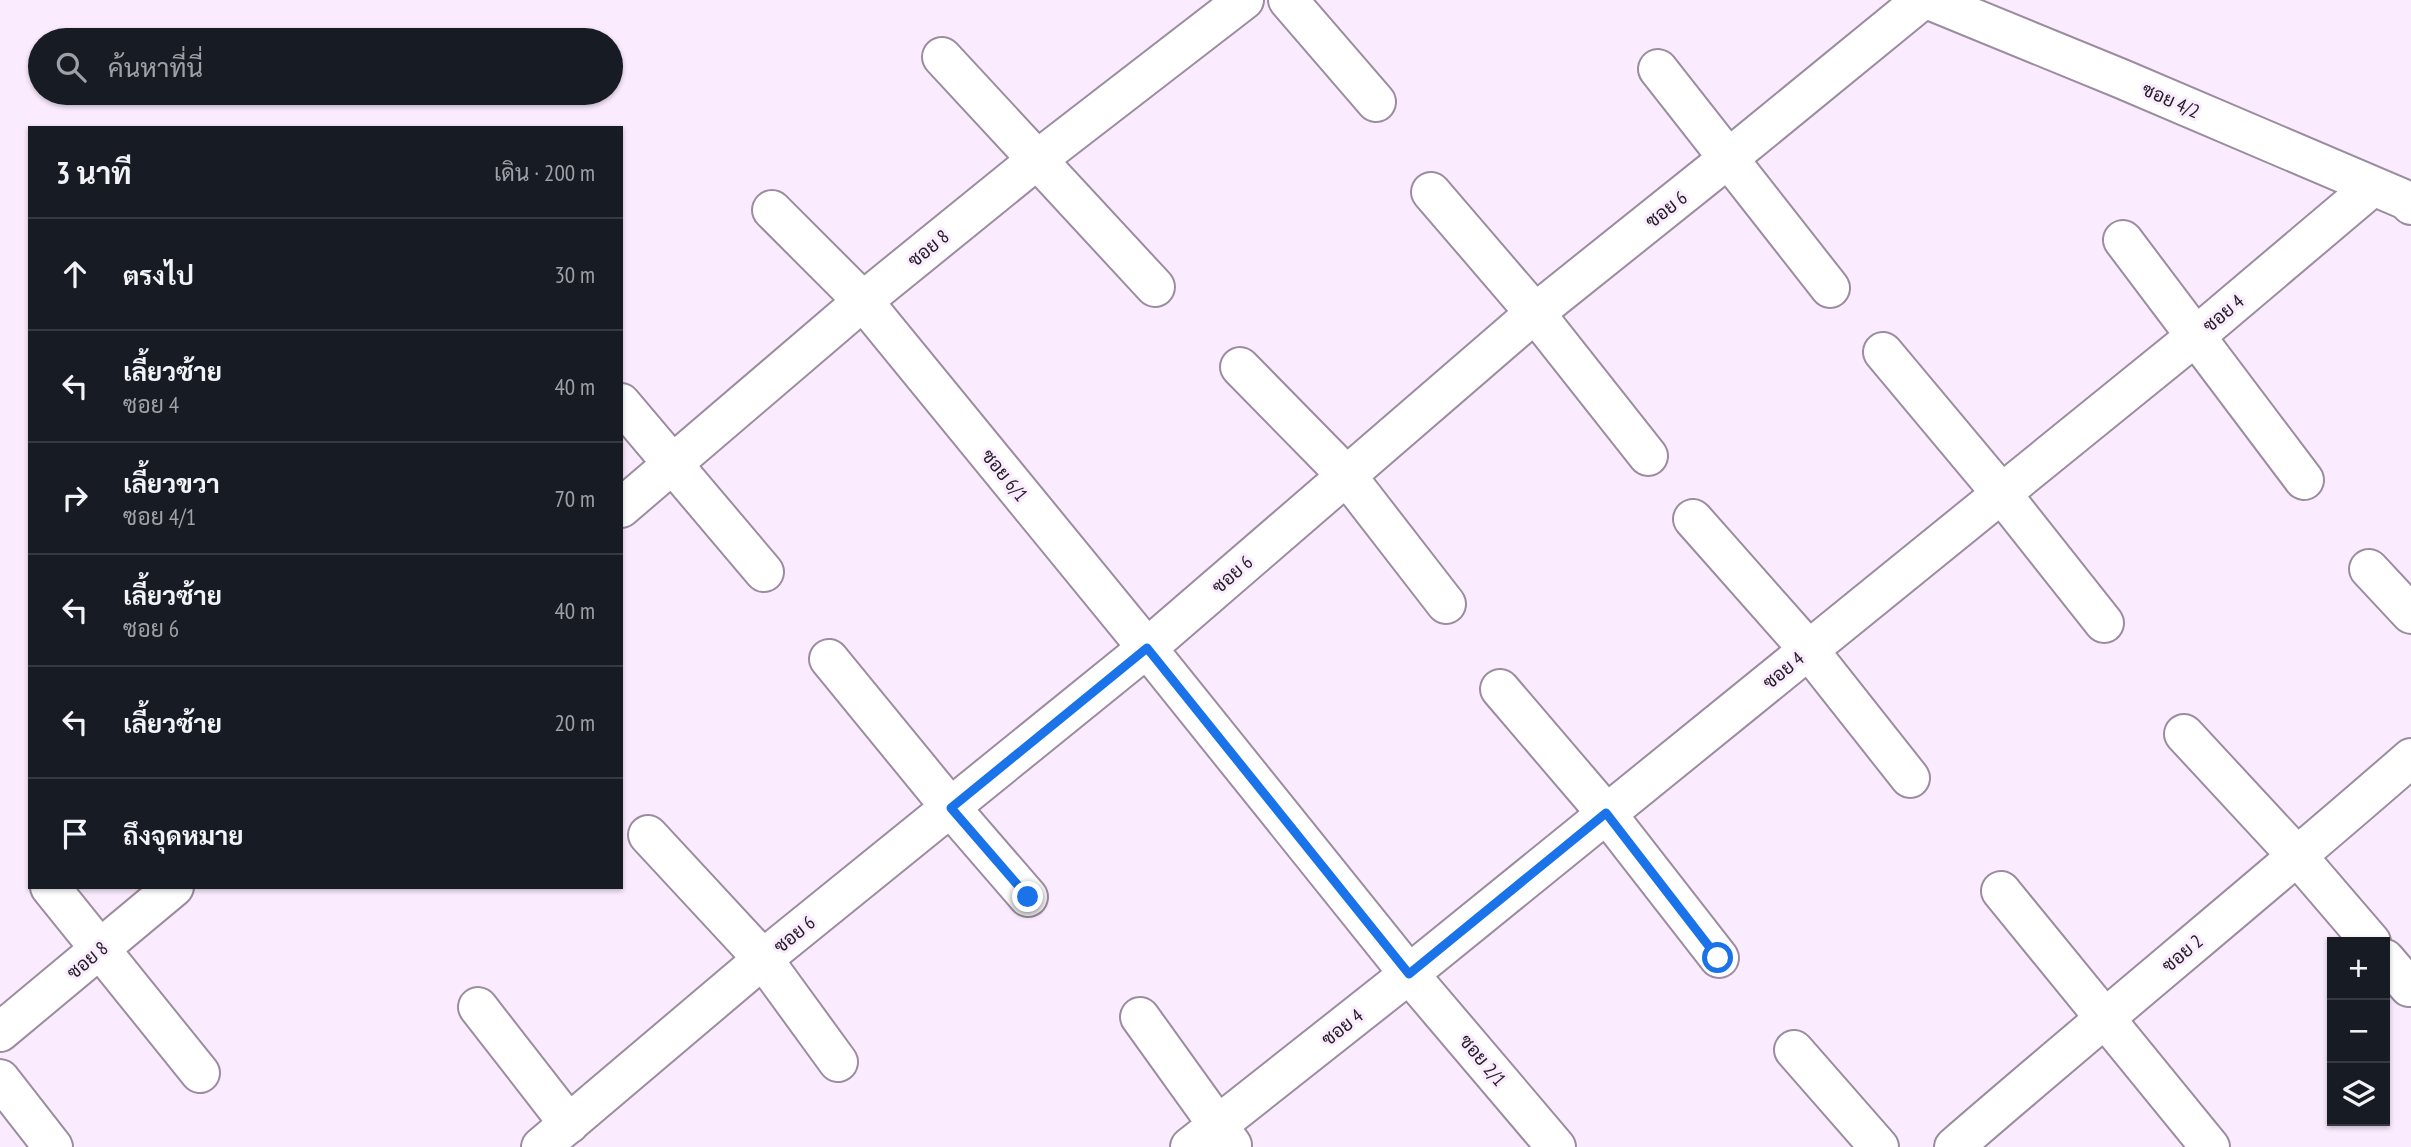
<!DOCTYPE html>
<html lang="th">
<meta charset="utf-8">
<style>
body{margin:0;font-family:"PT Sans Narrow",Sarabun,sans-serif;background:#242831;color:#f1f3f6}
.controls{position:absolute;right:21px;bottom:21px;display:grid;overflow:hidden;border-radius:0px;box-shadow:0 2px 5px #0004}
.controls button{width:63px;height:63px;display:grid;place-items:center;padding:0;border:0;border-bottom:2px solid #363941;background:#171b24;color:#f1f3f6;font:35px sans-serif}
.stop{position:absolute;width:21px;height:21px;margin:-16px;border:5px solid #1a73e8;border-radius:50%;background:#fff}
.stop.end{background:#1a73e8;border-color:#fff;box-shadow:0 2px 7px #0008}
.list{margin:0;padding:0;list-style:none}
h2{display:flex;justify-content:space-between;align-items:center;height:91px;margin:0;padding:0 28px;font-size:30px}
h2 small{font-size:23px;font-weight:400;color:#9ea1a6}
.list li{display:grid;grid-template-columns:46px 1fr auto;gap:21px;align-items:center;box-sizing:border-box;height:112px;padding:0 28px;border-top:2px solid #363941}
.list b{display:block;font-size:26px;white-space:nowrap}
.list p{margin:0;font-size:23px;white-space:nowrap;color:#9ea1a6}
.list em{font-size:23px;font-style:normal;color:#9ea1a6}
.icon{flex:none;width:38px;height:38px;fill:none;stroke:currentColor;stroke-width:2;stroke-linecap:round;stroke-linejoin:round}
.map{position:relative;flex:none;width:2411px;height:1147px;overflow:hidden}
.search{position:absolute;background:#171b24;box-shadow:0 2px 5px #0004;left:28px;top:28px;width:595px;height:77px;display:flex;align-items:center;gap:18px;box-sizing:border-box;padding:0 24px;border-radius:38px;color:#9ea1a6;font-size:26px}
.panel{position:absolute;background:#171b24;box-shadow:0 2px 5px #0004;left:28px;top:126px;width:595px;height:763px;border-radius:0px}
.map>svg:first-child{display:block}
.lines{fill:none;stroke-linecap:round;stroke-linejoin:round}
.minor-casing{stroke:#9b8d9f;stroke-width:42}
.minor{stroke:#fff;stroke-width:38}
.route{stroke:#1a73e8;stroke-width:9}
.labels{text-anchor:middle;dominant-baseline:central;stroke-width:6;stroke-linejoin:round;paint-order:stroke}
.street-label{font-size:19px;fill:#221d24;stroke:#faebfe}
</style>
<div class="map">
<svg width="2411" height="1147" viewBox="0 0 2411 1147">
<rect width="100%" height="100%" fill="#faebfe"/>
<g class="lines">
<defs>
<g id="minor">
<polyline points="1288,0 1376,102"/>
<polyline points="1929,0 2122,79 2406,200 2411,205"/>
<polyline points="942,57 1155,287"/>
<polyline points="1658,69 1830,288"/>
<polyline points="1431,192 1535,313 1648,456"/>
<polyline points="772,210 863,301 1147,648 1409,974 1556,1147"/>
<polyline points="2123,240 2304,480"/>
<polyline points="1883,352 2001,493 2104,623"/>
<polyline points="1240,367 1346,475 1446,604"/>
<polyline points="621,403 764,572"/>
<polyline points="621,508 863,301 1038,159 1244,0"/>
<polyline points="1693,519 1808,649 1910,778"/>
<polyline points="2369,569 2411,614"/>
<polyline points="829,659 951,808 1028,897"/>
<polyline points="1500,689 1606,813 1719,958"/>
<polyline points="2184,734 2298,857 2371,942"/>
<polyline points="648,835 763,959 838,1062"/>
<polyline points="50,887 200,1073"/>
<polyline points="2001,891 2210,1147"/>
<polyline points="2385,959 2409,987"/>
<polyline points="478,1007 569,1124"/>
<polyline points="1140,1017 1232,1145"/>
<polyline points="0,1032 174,887"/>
<polyline points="1794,1050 1879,1147"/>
<polyline points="0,1079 53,1147"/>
<polyline points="541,1147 763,959 1147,648 1535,313 1730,157 1922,0"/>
<polyline points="1190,1147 1409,974 2197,335 2372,187"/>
<path d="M1954,1147c151,-131 306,-257 457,-389"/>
</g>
</defs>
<!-- minor casing -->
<use href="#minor" class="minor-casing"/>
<!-- minor -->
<use href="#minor" class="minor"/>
</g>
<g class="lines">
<!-- route -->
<polyline class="route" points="1028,897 951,808 1147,648 1409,974 1606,813 1718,958"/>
</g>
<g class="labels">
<!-- street labels -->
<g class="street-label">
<text transform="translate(2171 100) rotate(24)">ซอย 4/2</text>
<text transform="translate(1666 209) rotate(-38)">ซอย 6</text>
<text transform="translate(928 248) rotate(-39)">ซอย 8</text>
<text transform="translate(2223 313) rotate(-40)">ซอย 4</text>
<text transform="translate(1005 475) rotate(51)">ซอย 6/1</text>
<text transform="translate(1232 574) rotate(-41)">ซอย 6</text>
<text transform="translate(1783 670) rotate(-39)">ซอย 4</text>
<text transform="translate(794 934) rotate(-39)">ซอย 6</text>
<text transform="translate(2182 953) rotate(-40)">ซอย 2</text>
<text transform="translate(87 960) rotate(-40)">ซอย 8</text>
<text transform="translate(1342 1027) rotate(-38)">ซอย 4</text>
<text transform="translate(1483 1060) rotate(50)">ซอย 2/1</text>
</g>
</g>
</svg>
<div class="controls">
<button>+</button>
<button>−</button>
<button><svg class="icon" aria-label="layers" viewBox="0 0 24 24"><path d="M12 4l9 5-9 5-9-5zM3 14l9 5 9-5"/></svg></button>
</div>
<div class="stop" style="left:1718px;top:958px"></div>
<div class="stop end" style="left:1028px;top:897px"></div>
<div class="search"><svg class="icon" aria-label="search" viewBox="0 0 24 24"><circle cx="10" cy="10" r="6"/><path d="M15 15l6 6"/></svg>ค้นหาที่นี่</div>
<section class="panel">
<h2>3 นาที<small>เดิน · 200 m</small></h2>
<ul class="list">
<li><svg class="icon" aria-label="ahead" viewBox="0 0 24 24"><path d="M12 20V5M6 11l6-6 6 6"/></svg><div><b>ตรงไป</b></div><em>30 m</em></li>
<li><svg class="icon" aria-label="left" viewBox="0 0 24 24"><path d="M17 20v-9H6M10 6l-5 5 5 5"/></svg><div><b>เลี้ยวซ้าย</b><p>ซอย 4</p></div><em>40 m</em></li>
<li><svg class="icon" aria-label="right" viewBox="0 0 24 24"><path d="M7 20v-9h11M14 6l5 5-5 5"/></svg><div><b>เลี้ยวขวา</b><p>ซอย 4/1</p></div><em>70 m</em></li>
<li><svg class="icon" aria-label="left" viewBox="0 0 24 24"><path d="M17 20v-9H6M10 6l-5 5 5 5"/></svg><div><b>เลี้ยวซ้าย</b><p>ซอย 6</p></div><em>40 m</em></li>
<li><svg class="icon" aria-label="left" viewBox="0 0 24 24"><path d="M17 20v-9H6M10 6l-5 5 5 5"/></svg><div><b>เลี้ยวซ้าย</b></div><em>20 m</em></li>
<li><svg class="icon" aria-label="arrive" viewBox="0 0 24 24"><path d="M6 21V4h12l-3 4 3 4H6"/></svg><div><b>ถึงจุดหมาย</b></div></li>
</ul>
</section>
</div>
